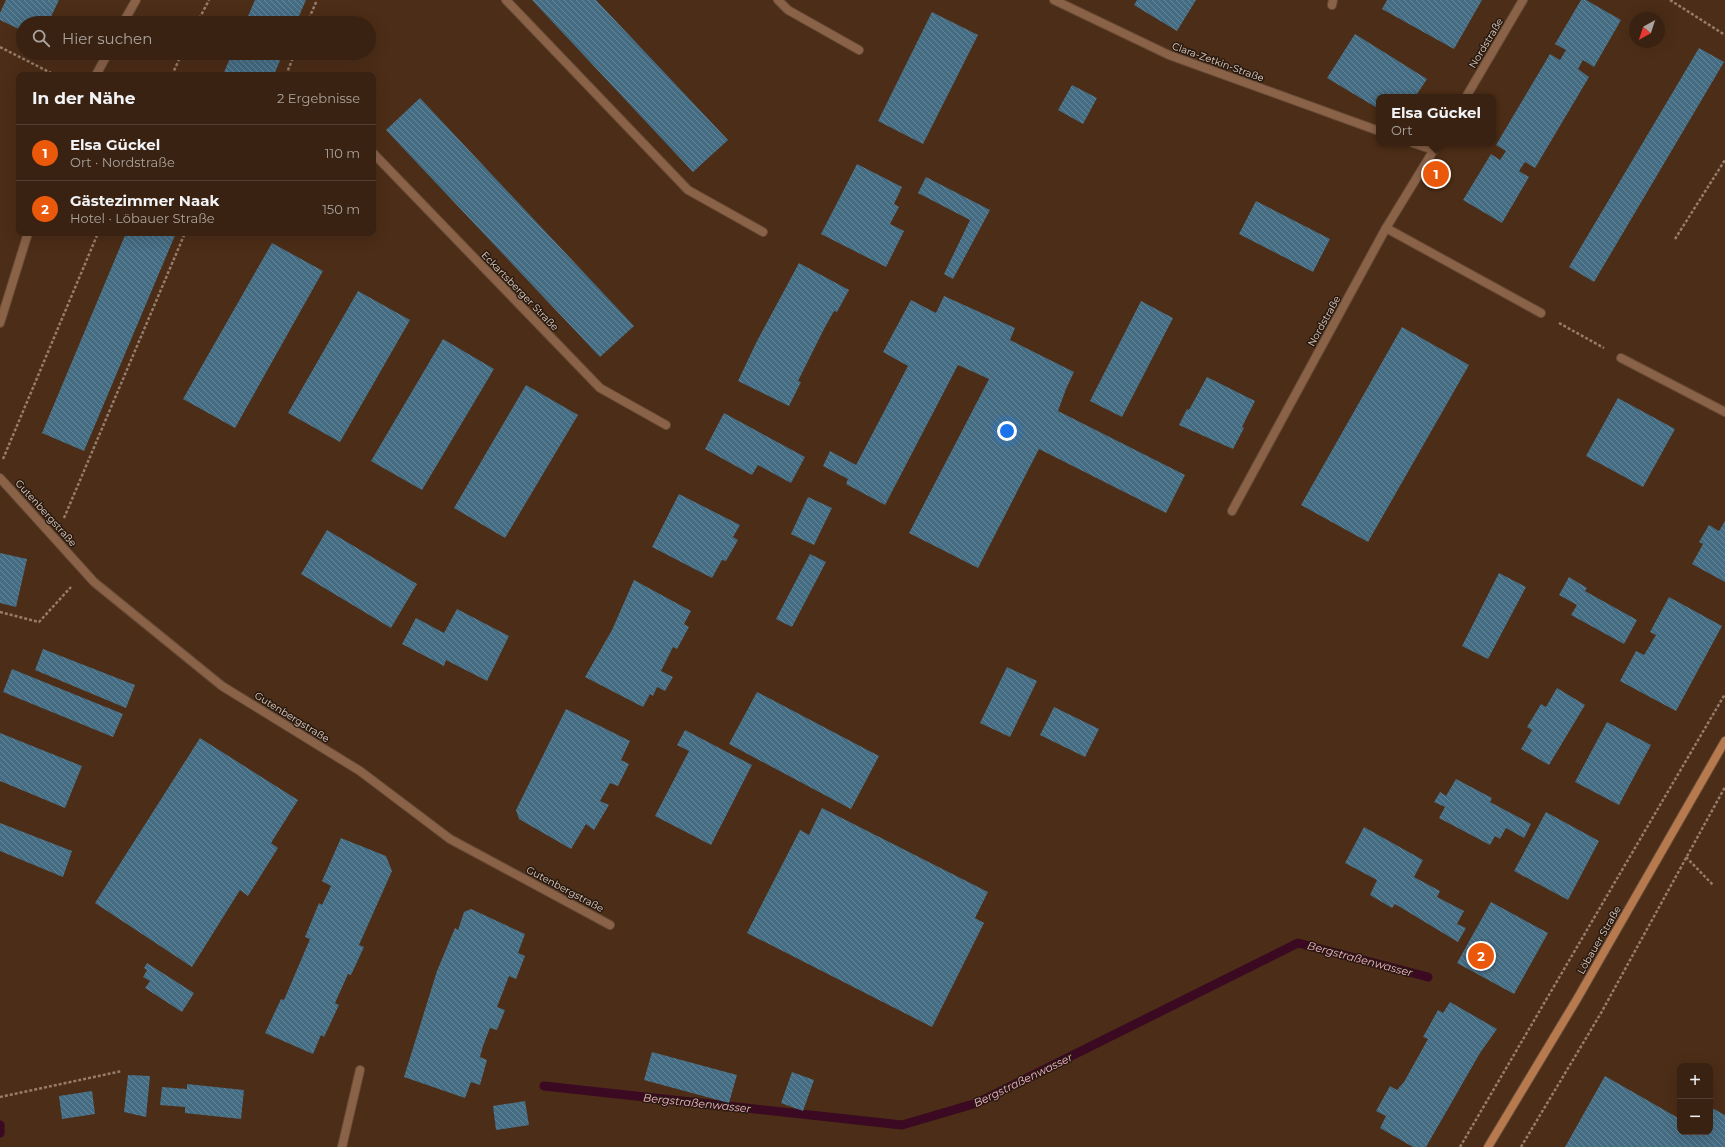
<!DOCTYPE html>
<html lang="de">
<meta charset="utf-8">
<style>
body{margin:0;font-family:Montserrat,sans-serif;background:#402a1a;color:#f1f3f6}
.controls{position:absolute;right:12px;bottom:12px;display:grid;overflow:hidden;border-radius:8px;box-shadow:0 4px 16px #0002}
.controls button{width:36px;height:36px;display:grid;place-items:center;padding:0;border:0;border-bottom:1px solid #533f31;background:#392211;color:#f1f3f6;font:20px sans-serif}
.compass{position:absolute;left:1629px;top:12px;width:36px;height:36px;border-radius:50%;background:#392211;box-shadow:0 4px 16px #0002;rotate:219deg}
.you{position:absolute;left:1007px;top:431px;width:14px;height:14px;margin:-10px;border:3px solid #fff;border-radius:50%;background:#1a73e8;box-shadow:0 0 0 6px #1a73e833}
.badge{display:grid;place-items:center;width:26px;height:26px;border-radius:50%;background:#ea580c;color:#fff;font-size:13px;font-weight:700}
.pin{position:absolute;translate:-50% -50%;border:2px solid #fff;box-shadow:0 1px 4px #0006}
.popup{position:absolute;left:1376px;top:94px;width:120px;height:52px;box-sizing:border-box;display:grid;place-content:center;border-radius:8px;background:#392211;filter:drop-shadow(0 1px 3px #0005);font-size:13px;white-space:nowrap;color:#aba49f}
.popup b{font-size:15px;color:#f1f3f6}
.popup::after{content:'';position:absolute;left:50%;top:100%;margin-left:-8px;border:8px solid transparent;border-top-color:#392211}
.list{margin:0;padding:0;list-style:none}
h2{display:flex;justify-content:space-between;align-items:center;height:52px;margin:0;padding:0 16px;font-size:17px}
h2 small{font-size:13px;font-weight:400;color:#aba49f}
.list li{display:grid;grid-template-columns:26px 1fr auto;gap:12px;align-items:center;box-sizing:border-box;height:56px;padding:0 16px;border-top:1px solid #533f31}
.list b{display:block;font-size:15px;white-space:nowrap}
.list p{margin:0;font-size:13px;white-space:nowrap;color:#aba49f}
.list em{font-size:13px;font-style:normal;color:#aba49f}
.icon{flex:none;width:22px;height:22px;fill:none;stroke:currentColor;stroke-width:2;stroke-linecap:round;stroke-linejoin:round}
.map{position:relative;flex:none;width:1725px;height:1147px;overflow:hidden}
.search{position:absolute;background:#392211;box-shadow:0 4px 16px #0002;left:16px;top:16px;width:360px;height:44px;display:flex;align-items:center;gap:10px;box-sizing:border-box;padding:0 14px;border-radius:22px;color:#aba49f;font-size:15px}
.panel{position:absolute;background:#392211;box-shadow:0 4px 16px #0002;left:16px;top:72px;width:360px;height:164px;border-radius:8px}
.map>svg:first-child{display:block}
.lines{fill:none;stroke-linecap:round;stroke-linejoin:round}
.stream{stroke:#3b0922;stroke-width:9}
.building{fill:url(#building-back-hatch)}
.lane-casing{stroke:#674a36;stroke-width:10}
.street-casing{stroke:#674a36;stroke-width:10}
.secondary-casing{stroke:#674a36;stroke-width:10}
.path{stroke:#967c6b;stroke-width:2.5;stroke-dasharray:3 2;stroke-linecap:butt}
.lane{stroke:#896248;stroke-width:8}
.street{stroke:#896248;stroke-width:8}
.secondary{stroke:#b77a4f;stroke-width:8}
.labels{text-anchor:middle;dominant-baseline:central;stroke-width:3;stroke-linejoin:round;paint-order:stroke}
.street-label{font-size:10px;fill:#e2cec1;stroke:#281a10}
.water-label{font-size:11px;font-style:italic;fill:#f9b2cd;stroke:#281a10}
</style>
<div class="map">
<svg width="1725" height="1147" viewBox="0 0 1725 1147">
<defs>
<pattern id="building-back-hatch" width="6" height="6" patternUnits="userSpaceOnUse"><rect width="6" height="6" fill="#446c83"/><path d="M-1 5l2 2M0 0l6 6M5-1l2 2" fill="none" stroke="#688698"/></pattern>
</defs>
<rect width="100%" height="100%" fill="#4c2d17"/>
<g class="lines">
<!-- stream -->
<g class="stream">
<polyline points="544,1086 902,1125 977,1103 1298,943 1428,977"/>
<polyline points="0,1125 0,1133"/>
</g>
</g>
<!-- building -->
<g class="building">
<polygon points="6,0 59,0 48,23 23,23 23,31 0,20 0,13"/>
<polygon points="255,0 306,0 296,23 245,23"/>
<polygon points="532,0 596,0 728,140 693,172"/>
<polygon points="1137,0 1196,0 1177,31 1134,5"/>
<polygon points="1387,0 1482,0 1454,49 1382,9"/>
<polygon points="1581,0 1586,0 1621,20 1594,67 1583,60 1578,69 1589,77 1535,168 1525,162 1519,171 1529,177 1502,223 1463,200 1491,154 1500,160 1506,151 1496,145 1550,54 1560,60 1566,50 1555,44"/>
<polygon points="932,12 978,35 923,144 878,121"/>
<polygon points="1355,34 1427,79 1415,97 1379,97 1379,109 1327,78"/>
<polygon points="1699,48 1724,62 1594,282 1569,267"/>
<polygon points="232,53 283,53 274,75 223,75"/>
<polygon points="1072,85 1097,98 1083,124 1058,110"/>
<polygon points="420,98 634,326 600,357 386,130"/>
<polygon points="857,164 902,187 894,204 899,207 890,224 904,231 886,267 821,234"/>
<polygon points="926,177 990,210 953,279 944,274 970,220 918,193"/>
<polygon points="1256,201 1330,239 1313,272 1239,234"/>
<polygon points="126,233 176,233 84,451 42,433"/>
<polygon points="272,243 323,271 235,428 183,399"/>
<polygon points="799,263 849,290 837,312 834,311 824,329 798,381 801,382 789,406 738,381 756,343"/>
<polygon points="358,291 410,320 340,442 288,413"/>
<polygon points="944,296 1015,328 1010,340 1074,372 1066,389 1058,411 1185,475 1166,513 1039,449 978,568 909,533 989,379 958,365 885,505 846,484 848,479 823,466 830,451 856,465 908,366 883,352 911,300 936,313"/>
<polygon points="1141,301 1173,318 1122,417 1090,401"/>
<polygon points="1402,327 1469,365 1368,542 1301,505"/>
<polygon points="443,339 494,369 422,490 371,461"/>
<polygon points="1207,377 1255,401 1242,427 1244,428 1233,449 1179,425 1187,409 1189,410"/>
<polygon points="526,385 578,415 505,538 454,508"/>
<polygon points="1618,398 1675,429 1643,487 1586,456"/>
<polygon points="724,413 805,457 791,483 758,465 752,475 705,449"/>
<polygon points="679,494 740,525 733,537 738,540 726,561 722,560 712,578 652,547"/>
<polygon points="808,497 832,508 814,545 791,534"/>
<polygon points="1725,521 1725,582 1692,564 1703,544 1699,542 1709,525 1719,531"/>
<polygon points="327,530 417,584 391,628 301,574"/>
<polygon points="0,553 27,559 16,607 0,603"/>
<polygon points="810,554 826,562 792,627 776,619"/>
<polygon points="1499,573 1526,587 1488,659 1462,646"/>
<polygon points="1569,577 1587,588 1585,591 1637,620 1624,644 1571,615 1577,605 1559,595"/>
<polygon points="634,580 691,611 684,624 689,627 677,649 673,647 661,671 673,677 665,691 657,687 653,696 650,694 643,707 585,677 612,630"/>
<polygon points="1669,597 1722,626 1676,711 1620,681 1636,651 1644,655 1656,635 1650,632"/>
<polygon points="457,609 509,636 487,681 446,660 444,666 402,644 416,618 444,633"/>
<polygon points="43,649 135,685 126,708 35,670"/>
<polygon points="1007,667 1037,681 1010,737 980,723"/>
<polygon points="12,669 123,714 113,737 3,692"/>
<polygon points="1557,688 1585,705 1549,765 1521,749 1532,730 1527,727 1541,704 1546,707"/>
<polygon points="757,692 879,756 851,809 729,744"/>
<polygon points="1054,707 1099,729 1085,757 1040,735"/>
<polygon points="566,709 630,741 621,760 629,764 618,786 610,783 600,801 609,805 594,830 586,824 571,849 519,819 516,810"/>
<polygon points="1607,722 1651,745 1619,805 1575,782"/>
<polygon points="685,730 752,765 711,845 655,816 689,751 677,745"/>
<polygon points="0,733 82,766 65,808 0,781"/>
<polygon points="200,738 298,800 271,843 278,848 248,896 240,890 192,967 95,903"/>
<polygon points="1456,779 1492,798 1490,802 1531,824 1524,838 1506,828 1500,839 1495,836 1490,845 1439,818 1445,807 1434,802 1440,792 1446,796"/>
<polygon points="822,808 988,892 975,918 984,923 932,1027 747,933 800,830 809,835"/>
<polygon points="1546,812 1599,841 1568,900 1514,871"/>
<polygon points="0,823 72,851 63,877 0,851"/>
<polygon points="1364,827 1423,860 1414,877 1440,891 1437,897 1464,911 1457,924 1466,928 1458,942 1395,904 1392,908 1370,895 1377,880 1345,863"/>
<polygon points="341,838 386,856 392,871 359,945 364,947 351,975 348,974 335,1003 339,1005 324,1037 321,1035 313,1054 265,1033 281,999 284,1000 310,939 305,937 319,903 322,905 331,886 322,881"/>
<polygon points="1491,902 1548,933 1514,994 1457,963"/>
<polygon points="471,909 525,934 518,953 525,956 516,979 509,976 497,1007 505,1010 497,1030 490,1028 483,1046 480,1057 487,1060 480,1085 471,1082 465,1098 404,1077 437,971 455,928 458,930 464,912"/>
<polygon points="147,963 194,993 182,1012 145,988 150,981 143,977 147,970 144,968"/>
<polygon points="1450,1002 1497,1029 1480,1053 1426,1147 1413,1147 1380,1128 1386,1116 1376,1111 1390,1086 1397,1090 1404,1082 1428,1039 1423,1037 1438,1010 1443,1013"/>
<polygon points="652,1052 737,1075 729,1103 644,1080"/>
<polygon points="792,1072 814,1080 803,1111 781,1103"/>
<polygon points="128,1075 150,1076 146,1117 124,1112"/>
<polygon points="1605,1076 1680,1119 1680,1132 1710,1132 1710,1107 1725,1115 1725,1147 1565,1147"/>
<polygon points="187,1084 244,1090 241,1119 185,1113 185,1107 160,1105 162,1087 187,1089"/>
<polygon points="92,1091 95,1114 62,1119 59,1096"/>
<polygon points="525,1101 529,1125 496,1130 493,1106"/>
</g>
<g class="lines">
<defs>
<g id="lane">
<polyline points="506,0 688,190 763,232"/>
<polyline points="778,0 788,10 859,50"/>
<polyline points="1332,5 1333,0"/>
<polyline points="373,153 600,388 666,425"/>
<polyline points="1386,228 1541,313"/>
</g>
<g id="street">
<polyline points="1054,0 1169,55 1379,131"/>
<polyline points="123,23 136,0"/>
<polyline points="96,75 108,53"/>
<polyline points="1466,97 1523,0"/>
<polyline points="1413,143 1434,150"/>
<polyline points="0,323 28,233"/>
<polyline points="1621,358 1725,412"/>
<polyline points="0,478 94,582 222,686 360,771 450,839 610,925"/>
<polyline points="1232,511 1386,228 1438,143"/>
<polyline points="342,1147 360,1070"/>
</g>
<polyline id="secondary" points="1488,1147 1577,999 1725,741"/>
</defs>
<!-- lane casing -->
<use href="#lane" class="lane-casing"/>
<!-- street casing -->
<use href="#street" class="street-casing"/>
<!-- secondary casing -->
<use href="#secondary" class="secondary-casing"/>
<!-- path -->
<g class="path">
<polyline points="1670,0 1725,35"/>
<polyline points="197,23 209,0"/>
<polyline points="307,23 317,0"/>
<polyline points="0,47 55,75"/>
<polyline points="172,75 182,53"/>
<polyline points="286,75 295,53"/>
<polyline points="1675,239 1725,160"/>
<polyline points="1559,323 1604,348"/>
<polyline points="3,459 98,233"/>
<polyline points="64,518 185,233"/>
<polyline points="0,612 39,622 71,587"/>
<polyline points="1686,857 1713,885"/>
<polyline points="0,1097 122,1071"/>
<polyline points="1460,1147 1725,694"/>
<polyline points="1521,1147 1601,1013 1725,787"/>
</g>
<!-- lane -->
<use href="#lane" class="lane"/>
<!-- street -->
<use href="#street" class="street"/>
<!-- secondary -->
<use href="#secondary" class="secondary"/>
</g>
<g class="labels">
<!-- street labels -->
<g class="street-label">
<text transform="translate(1486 43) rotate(-59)">Nordstraße</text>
<text transform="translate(1218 62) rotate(20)">Clara-Zetkin-Straße</text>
<text transform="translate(520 291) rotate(46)">Eckartsberger Straße</text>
<text transform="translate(1324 321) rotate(-61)">Nordstraße</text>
<text transform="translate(46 513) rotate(48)">Gutenbergstraße</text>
<text transform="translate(292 717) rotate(32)">Gutenbergstraße</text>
<text transform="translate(565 889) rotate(28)">Gutenbergstraße</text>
<text transform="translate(1599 940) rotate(-60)">Löbauer Straße</text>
</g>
<!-- water labels -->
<g class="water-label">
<text transform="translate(1360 959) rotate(15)">Bergstraßenwasser</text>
<text transform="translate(1023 1080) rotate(-26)">Bergstraßenwasser</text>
<text transform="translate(697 1103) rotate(6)">Bergstraßenwasser</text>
</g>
</g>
</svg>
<div class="controls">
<button>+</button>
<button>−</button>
</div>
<svg class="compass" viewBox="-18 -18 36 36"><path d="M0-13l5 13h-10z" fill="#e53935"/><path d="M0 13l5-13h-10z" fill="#aba49f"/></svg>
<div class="you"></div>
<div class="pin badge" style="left:1436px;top:174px">1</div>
<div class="popup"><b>Elsa Gückel</b>Ort</div>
<div class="pin badge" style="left:1481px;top:956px">2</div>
<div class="search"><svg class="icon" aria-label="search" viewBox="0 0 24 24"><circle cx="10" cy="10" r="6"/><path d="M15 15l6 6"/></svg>Hier suchen</div>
<section class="panel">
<h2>In der Nähe<small>2 Ergebnisse</small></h2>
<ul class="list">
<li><span class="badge">1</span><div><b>Elsa Gückel</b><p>Ort · Nordstraße</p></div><em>110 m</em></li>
<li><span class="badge">2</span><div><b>Gästezimmer Naak</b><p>Hotel · Löbauer Straße</p></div><em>150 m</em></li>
</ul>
</section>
</div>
